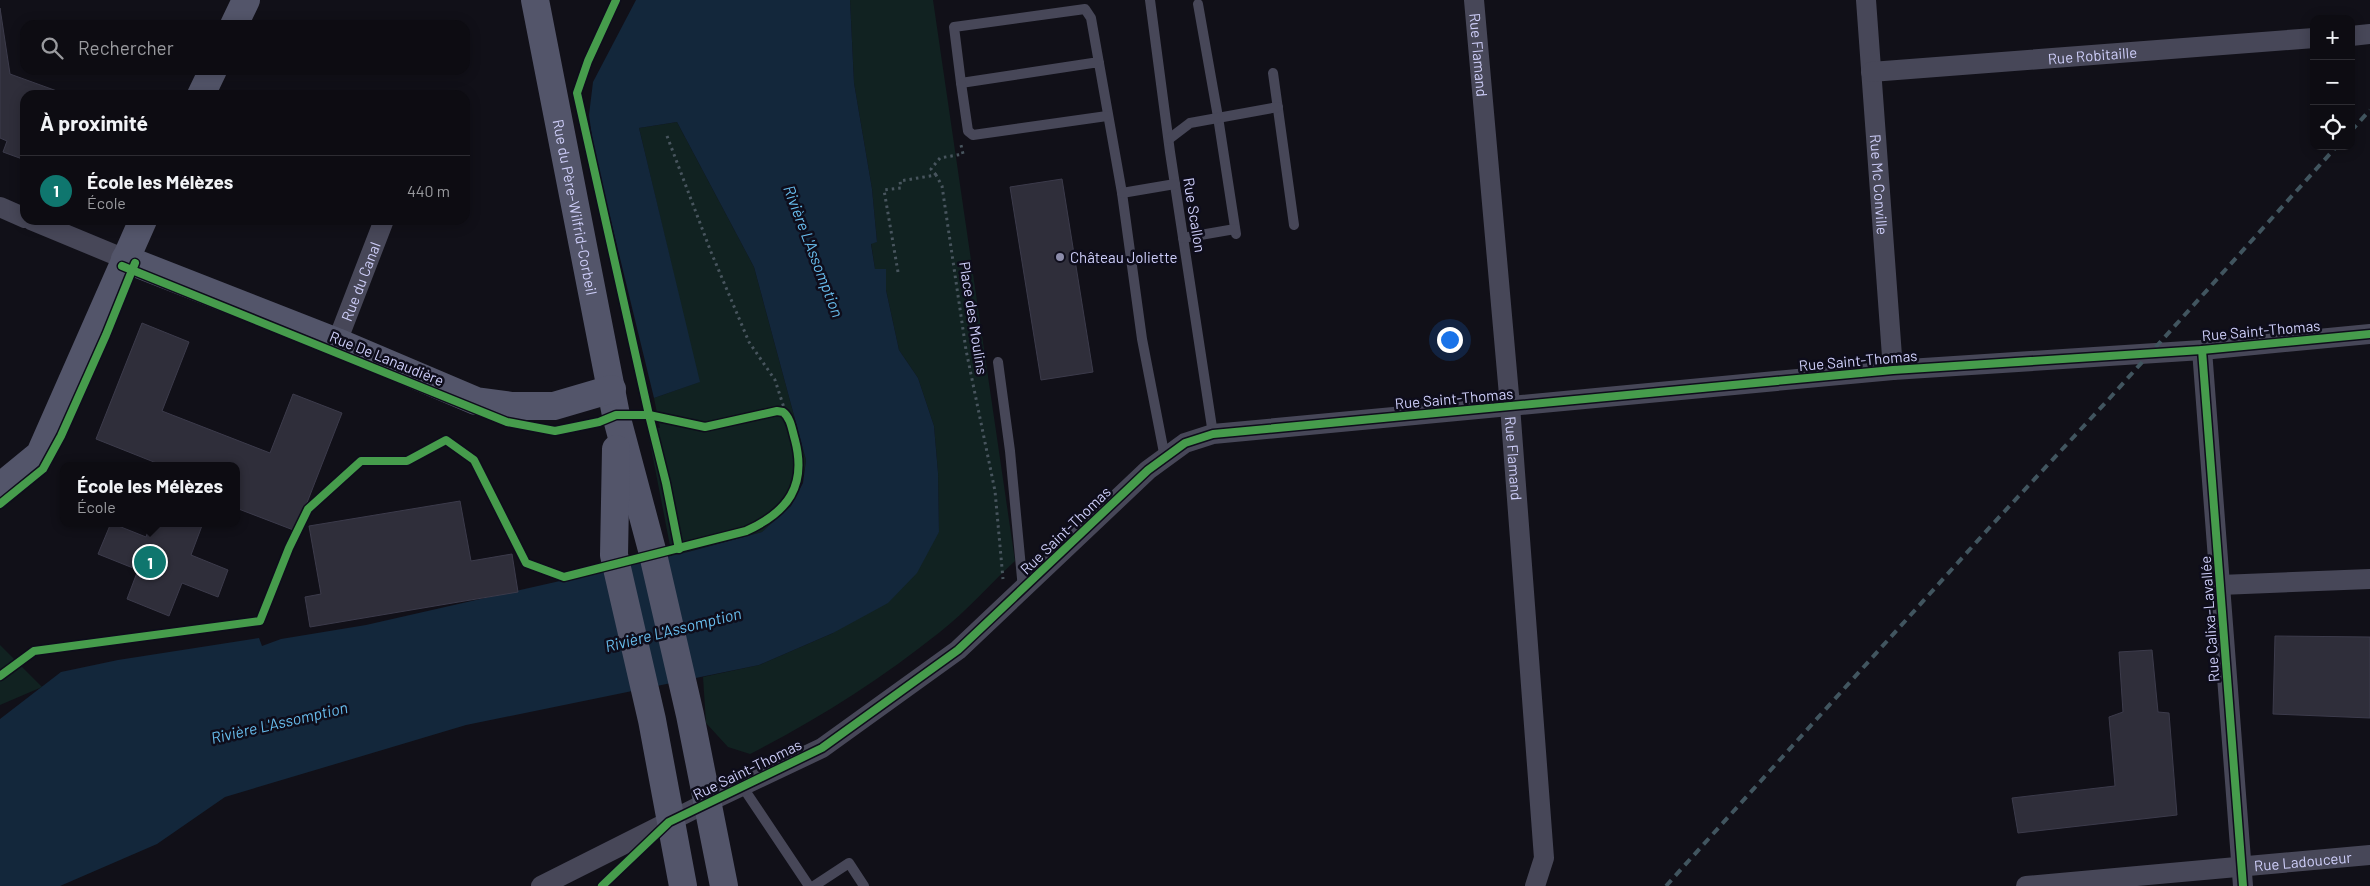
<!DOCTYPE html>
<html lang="fr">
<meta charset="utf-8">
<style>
body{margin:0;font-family:Barlow,sans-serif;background:#1b1a20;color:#f1f3f6}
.controls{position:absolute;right:15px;top:15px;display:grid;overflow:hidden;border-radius:10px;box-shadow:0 2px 12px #0003}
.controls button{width:45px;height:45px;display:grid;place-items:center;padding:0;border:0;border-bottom:1px solid #2d2c32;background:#0d0c12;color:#f1f3f6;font:25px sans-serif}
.you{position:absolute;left:1449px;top:339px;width:18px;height:18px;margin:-12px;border:4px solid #fff;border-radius:50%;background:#1a73e8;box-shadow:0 0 0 8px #1a73e833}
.badge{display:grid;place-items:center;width:32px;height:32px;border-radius:50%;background:#0f766e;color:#fff;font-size:16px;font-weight:700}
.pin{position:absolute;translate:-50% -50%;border:2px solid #fff;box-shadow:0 1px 5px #0006}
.popup{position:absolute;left:60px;top:462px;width:180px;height:65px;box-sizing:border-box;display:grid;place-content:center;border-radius:10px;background:#0d0c12;filter:drop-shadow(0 1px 4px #0005);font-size:16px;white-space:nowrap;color:#9a9b9f}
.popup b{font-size:19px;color:#f1f3f6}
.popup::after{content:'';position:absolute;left:50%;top:100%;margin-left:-10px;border:10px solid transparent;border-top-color:#0d0c12}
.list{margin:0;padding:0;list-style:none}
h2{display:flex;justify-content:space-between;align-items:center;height:65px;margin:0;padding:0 20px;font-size:21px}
h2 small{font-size:16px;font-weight:400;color:#9a9b9f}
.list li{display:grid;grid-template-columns:32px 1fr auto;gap:15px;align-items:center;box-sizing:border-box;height:70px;padding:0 20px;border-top:1px solid #2d2c32}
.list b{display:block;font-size:19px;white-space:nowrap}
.list p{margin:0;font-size:16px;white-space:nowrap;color:#9a9b9f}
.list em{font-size:16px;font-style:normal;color:#9a9b9f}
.icon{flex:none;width:28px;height:28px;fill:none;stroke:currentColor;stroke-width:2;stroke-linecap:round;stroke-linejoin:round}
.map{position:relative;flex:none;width:2370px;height:886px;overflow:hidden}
.search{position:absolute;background:#0d0c12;box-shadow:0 2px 12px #0003;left:20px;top:20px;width:450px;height:55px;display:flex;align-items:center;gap:12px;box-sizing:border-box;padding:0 18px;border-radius:15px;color:#9a9b9f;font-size:19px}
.panel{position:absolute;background:#0d0c12;box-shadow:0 2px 12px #0003;left:20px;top:90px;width:450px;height:135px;border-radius:15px}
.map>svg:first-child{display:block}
.green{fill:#112221}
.water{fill:#13273b}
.building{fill:#2f2e3a;stroke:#3c3b4b}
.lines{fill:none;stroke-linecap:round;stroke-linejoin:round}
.path{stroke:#48555e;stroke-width:3;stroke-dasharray:2.5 4;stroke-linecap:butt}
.lane{stroke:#474758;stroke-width:10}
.street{stroke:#474758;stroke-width:20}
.secondary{stroke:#53556a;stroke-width:28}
.rail{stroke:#41555f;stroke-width:4;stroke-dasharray:8 6;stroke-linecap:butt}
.cycleway-casing{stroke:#0e0d1b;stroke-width:11}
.cycleway{stroke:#469c4c;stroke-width:8}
.poi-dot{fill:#8c8caa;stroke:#0e0d1b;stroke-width:2}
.labels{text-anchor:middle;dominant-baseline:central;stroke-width:5;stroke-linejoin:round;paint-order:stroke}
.street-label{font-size:15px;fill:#cecef9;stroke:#0e0d1b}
.poi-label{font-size:15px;fill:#cecef9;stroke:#0e0d1b;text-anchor:start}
.water-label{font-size:16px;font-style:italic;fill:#68bded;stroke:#0e0d1b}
</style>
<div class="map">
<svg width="2370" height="886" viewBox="0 0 2370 886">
<rect width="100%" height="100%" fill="#111018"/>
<!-- green -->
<g class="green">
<path d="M850,0h83l82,561c-25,23 -48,50 -75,71 -59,47 -123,88 -190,122l-22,-7 -22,-24 -3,-46 56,-12 74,-32 106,-101 -1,-59 -4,-47 -16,-48 -19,-28 -13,-60v-20l-11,-1 -4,-26 6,-1 -5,-53 -18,-106z"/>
<path d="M677,122l77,145 52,193c-5,34 -15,53 -44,72l-90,24 -25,-129 13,1 -6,-30 45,-16 -60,-254z"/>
<polygon points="0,645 42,687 0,705"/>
</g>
<!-- water -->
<polygon class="water" points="636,0 850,0 854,83 872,189 877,242 871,244 875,269 886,269 886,290 899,350 918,378 934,426 938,473 939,532 917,573 888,603 833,633 759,665 466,725 225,797 157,844 60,886 0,886 0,719 61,672 118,660 259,638 262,646 281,639 366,625 688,552 762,532 791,506 803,483 806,460 754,267 677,122 639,128 700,382 654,398 594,151 589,115 593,82"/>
<!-- building -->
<g class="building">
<polygon points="0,8 10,74 68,95 25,95 25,160 3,152 7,141 0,138"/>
<polygon points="1062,179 1093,372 1041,380 1010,187"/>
<polygon points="142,323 189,342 162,411 270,453 293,394 342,413 296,531 236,508 236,466 164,466 96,439"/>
<polygon points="460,501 471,561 512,554 518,592 310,627 305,597 321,594 309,526"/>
<polygon points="111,523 146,537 151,523 203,523 191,555 228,570 218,597 182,583 169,616 127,599 138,570 98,554"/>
<polygon points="2275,636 2370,637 2370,718 2273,714"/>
<polygon points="2152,650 2158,712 2169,713 2177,815 2018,833 2012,798 2115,786 2109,717 2123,712 2119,652"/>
</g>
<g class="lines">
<!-- path -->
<g class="path">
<polyline points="667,136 711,252 749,342 775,380 786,414"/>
<polyline points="936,175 931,169 940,158 963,154 961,145"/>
<polyline points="898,272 884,190 901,188 900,181 936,175 942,186 966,350 995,491 1003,579"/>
<path d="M649,415l56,12 72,-16 6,1c10,7 12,27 14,39 17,72 -69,85 -118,98"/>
</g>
<!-- lane -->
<g class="lane">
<polyline points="1150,0 1170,152 1213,434"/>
<polyline points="1198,4 1218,117 1236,234"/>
<polyline points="1099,62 961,83 954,27 1085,9 1091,18 1122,193 1142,339 1165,458"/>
<polyline points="1273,73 1294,225"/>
<polyline points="961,83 968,131 973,135 1107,116"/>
<polyline points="1169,139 1190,123 1278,107"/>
<polyline points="1122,193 1175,184"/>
<polyline points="1183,238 1235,229"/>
<polyline points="998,362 1010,451 1023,589"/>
<polyline points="742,786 809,886"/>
<polyline points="814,886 849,863 864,886"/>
</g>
<!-- street -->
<g class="street">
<path id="s1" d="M1474,0l36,406 34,452 -9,28"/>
<path id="s2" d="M1866,0l27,370"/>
<polyline points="2351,36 2370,34"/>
<path id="s3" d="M1871,72l443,-34"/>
<polyline points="0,207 25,218"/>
<polyline points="31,220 125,259"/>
<path id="s4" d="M337,342l47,-122"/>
<polyline points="2202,350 2243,886"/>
<polyline points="2220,585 2370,579"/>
<polyline points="541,886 708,802 822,748 958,650 1148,470 1185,443 1213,434 1893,370 2202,350 2370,334"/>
<path id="s5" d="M2026,886l344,-31"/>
</g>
<!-- secondary -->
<g class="secondary">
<path id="s6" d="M535,0l81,415 36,135 38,165 34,171"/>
<polyline points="234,25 246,0"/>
<polyline points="201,95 213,70"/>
<polyline points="125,259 337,342 476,401 512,406 554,406 612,389"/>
<polyline points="616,449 614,555 652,720 683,886"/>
<polyline points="0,487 40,454 143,220"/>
</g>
<!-- rail -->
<g class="rail">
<polyline points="2351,131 2370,110"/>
<polyline points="1666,886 1990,527 2108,400 2337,146"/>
</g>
<defs>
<g id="cycleway">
<polyline points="616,0 588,61 577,93 649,415 666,483 679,549"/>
<polyline points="2202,350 2243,886"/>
<polyline points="0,504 43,469 61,436 106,335 135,263"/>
<path d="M0,676l34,-25 226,-30 29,-73 19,-39 53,-48h46l39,-21 28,20 52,103 38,14 182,-46c42,-19 61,-45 49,-91 -3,-10 -4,-22 -12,-28l-6,-1 -72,16 -56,-12h-33l-17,7 -44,9 -48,-9 -385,-156"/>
<polyline points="602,886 669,822 822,748 958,650 1148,470 1185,443 1213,434 1893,370 2202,350 2370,334"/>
</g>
</defs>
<!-- cycleway casing -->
<use href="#cycleway" class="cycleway-casing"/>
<!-- cycleway -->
<use href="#cycleway" class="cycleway"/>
</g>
<!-- markers -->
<circle class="poi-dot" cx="1060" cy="257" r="5"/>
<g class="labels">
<!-- street labels -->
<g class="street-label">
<text stroke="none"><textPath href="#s1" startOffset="55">Rue Flamand</textPath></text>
<text stroke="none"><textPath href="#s3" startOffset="222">Rue Robitaille</textPath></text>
<text stroke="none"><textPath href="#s2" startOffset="185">Rue Mc Conville</textPath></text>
<text stroke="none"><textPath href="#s6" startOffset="211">Rue du Père-Wilfrid-Corbeil</textPath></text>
<text transform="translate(1195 215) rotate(81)">Rue Scallon</text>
<text stroke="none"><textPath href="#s4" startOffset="65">Rue du Canal</textPath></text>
<text transform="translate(974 318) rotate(81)">Place des Moulins</text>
<text transform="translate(2261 330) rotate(-5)">Rue Saint-Thomas</text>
<text transform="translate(387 358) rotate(22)">Rue De Lanaudière</text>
<text transform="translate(1858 360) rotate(-5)">Rue Saint-Thomas</text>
<text transform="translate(1454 398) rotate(-5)">Rue Saint-Thomas</text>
<text stroke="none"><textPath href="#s1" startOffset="460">Rue Flamand</textPath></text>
<text transform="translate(1065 530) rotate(-44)">Rue Saint-Thomas</text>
<text transform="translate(2209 619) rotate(-94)">Rue Calixa-Lavallée</text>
<text transform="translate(747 769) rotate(-26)">Rue Saint-Thomas</text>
<text stroke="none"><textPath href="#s5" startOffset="278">Rue Ladouceur</textPath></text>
</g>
<!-- poi labels -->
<g class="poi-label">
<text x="1070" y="257">Château Joliette</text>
</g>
<!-- water labels -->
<g class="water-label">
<text transform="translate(814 251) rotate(69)">Rivière L'Assomption</text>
<text transform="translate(673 629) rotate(-14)">Rivière L'Assomption</text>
<text transform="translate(279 722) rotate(-13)">Rivière L'Assomption</text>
</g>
</g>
</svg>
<div class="controls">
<button>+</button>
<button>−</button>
<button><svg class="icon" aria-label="locate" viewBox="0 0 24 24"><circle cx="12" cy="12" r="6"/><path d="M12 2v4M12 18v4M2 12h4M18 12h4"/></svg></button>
</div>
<div class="you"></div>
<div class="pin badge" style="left:150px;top:562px">1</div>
<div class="popup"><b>École les Mélèzes</b>École</div>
<div class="search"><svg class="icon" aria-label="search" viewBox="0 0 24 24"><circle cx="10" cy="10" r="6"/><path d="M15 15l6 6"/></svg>Rechercher</div>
<section class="panel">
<h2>À proximité<small></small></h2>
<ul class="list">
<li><span class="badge">1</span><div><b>École les Mélèzes</b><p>École</p></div><em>440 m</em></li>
</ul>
</section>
</div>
